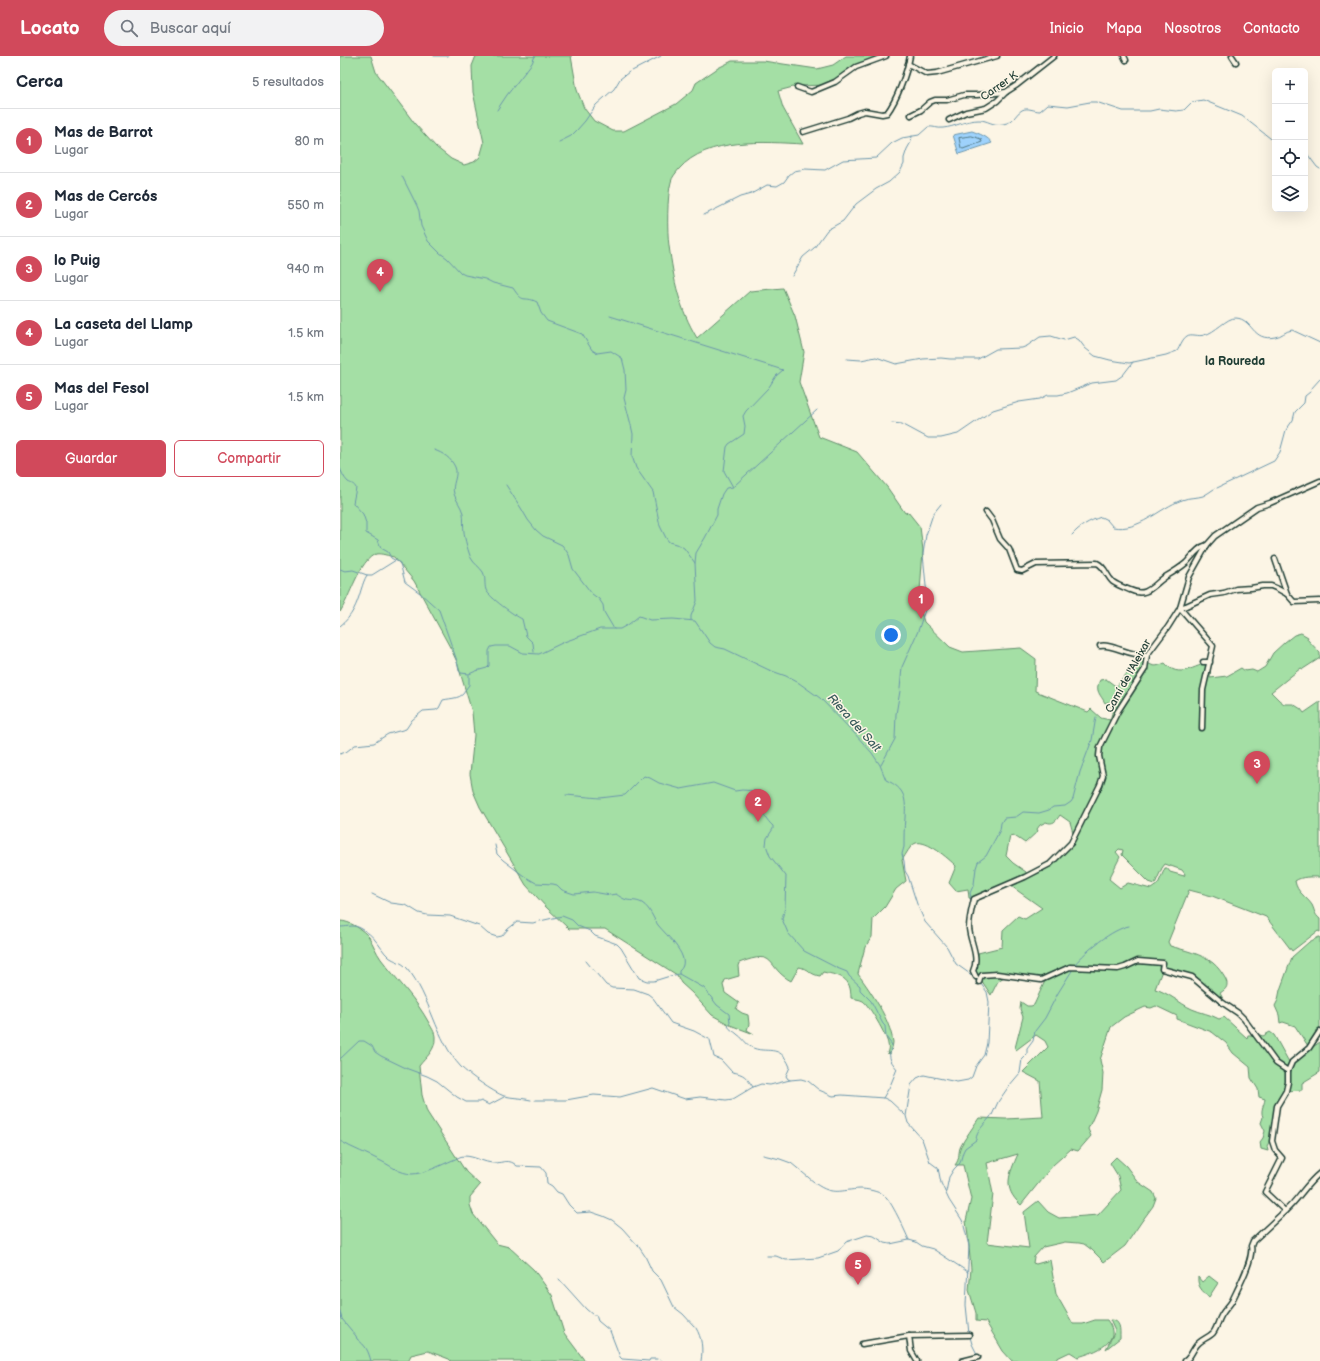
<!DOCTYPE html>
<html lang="es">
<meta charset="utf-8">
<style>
body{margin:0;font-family:"Balsamiq Sans",sans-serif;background:#f2f2f3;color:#1f2937}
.controls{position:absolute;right:12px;top:12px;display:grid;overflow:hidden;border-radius:6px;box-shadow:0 4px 16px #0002}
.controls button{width:36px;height:36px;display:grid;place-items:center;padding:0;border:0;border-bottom:1px solid #e0e1e3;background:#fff;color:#1f2937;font:20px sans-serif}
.you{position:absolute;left:551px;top:579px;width:14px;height:14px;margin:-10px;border:3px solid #fff;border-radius:50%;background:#1a73e8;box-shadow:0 0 0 6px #1a73e833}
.badge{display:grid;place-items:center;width:26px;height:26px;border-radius:50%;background:#d1495b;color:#fff;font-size:13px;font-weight:700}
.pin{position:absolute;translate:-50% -33px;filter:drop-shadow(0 1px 2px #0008)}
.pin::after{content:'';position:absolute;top:21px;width:14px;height:12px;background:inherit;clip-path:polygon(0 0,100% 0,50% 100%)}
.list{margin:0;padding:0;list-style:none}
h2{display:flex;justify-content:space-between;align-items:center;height:52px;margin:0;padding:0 16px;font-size:17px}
h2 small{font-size:13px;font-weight:400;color:#747a83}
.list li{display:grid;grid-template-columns:26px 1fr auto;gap:12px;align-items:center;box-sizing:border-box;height:64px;padding:0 16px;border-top:1px solid #e0e1e3}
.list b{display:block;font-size:15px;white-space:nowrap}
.list p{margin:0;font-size:13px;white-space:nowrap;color:#747a83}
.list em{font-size:13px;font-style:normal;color:#747a83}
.actions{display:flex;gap:8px;padding:12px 16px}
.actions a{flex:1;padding:9px 0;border:1px solid #d1495b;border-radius:6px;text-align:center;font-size:14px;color:#d1495b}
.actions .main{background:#d1495b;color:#fff}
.icon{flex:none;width:22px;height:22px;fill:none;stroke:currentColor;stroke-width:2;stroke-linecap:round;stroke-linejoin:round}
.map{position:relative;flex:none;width:980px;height:1305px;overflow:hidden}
header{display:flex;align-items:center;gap:24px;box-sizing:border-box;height:56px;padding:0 20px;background:#d1495b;color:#fff}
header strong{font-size:19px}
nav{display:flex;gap:22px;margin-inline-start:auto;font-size:14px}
.search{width:280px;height:36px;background:#f2f2f3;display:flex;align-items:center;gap:10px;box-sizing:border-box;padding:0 14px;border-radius:22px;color:#747a83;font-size:15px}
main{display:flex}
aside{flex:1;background:#fff}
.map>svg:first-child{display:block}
.green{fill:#a4dfa5;stroke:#628e6c;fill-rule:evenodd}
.water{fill:#9ed2fc;stroke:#6b96ac}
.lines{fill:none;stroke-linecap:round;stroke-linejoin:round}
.shore{stroke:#527984;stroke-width:1}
.stream{stroke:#6b96ac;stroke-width:1}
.minor-casing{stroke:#1f3d34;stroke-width:7}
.minor{stroke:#fcf5e5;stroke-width:4}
.labels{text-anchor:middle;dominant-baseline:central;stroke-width:3;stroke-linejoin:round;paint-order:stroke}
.street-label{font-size:11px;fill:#1f3d34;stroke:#fcf5e5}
.neighbourhood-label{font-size:12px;font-weight:bold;fill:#1f3d34;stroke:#fcf5e5}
.water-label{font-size:12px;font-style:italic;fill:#385b5c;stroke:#fcf5e5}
</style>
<header>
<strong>Locato</strong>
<div class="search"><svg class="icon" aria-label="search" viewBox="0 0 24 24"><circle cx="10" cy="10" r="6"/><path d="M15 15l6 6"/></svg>Buscar aquí</div>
<nav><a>Inicio</a><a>Mapa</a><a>Nosotros</a><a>Contacto</a></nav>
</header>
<main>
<aside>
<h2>Cerca<small>5 resultados</small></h2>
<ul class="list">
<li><span class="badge">1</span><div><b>Mas de Barrot</b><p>Lugar</p></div><em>80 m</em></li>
<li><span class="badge">2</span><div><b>Mas de Cercós</b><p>Lugar</p></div><em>550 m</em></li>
<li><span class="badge">3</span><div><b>lo Puig</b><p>Lugar</p></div><em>940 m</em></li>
<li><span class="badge">4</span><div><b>La caseta del Llamp</b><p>Lugar</p></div><em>1.5 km</em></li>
<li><span class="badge">5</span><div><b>Mas del Fesol</b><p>Lugar</p></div><em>1.5 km</em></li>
</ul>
<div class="actions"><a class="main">Guardar</a><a>Compartir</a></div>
</aside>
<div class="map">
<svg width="980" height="1305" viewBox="0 0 980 1305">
<rect width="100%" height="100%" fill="#fcf5e5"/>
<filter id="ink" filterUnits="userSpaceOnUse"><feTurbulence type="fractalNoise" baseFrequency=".025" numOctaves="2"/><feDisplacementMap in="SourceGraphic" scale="8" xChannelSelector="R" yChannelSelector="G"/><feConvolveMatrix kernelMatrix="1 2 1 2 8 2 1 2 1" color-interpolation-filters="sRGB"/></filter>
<g filter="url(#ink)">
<!-- green -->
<g class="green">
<path d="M0,0h31l5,16 39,52 21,23 15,12 13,6 10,-3 6,-5 4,-14 -11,-51 -1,-26 4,-10h95l6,34 7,18 10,13 19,10h11l52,-27 17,-14 3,-7 22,-15 14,-7h31l54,8 16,-4 13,-9h33l-28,12 -24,17 -30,1 -19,5 5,17 20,36c-38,-2 -96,-7 -124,25 -3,4 -7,8 -8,13 -4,14 -4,49 -2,64 5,35 10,62 28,92l53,-47 33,-3 12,28 9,36 -5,30 20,55 38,15 30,35 18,26 3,-1 12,15 3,23 -4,55 5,17 26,25 13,5 58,-4 15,11 -1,32 53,21 3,-3 10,9 9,2 3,-10 -2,-4v-2l-2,-2 -4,1c-4,-8 -11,-12 -5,-23l6,-1 8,6 3,1 15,-19 1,-1h3l4,-10h5v6c10,5 10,5 20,1 14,17 29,2 46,-1l-1,16 17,-2 14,-8 4,3 7,-1 5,2 8,-5 8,-14 12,-11 9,-7 7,-2 7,4 -1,2 13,14v5l-17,11 -2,-1 -30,24 8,8 5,4h9l8,5 3,4 16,-11v175c-9,0 -18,-1 -25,4 2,12 11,15 17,24 3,6 2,9 8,14v13l-2,-1 -26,20 -26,-34 -54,-21 -23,-6 -21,52 2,4c14,4 32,8 43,17 5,4 9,10 12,15 4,7 2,11 -5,15l3,6 -2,1 -29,-21v1l-29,-12 -8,21c14,4 24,14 37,20 9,4 18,5 27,10l5,-2 23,21 1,-3h4l3,1 5,-1 3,1 7,-4 4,3 15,27 5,1 13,-12 13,-9v30l-18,11v7l-17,1 -9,15 -5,32 -4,8 1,5 -7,-2 -1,-7 3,-4 2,-7 -4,-8 2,-6c-3,-7 1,-11 2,-18l-6,-2 -1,-8 -7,-11 -1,-11 -17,-14 -7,-10 -14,-11 -35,-13v-3l-21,-10 -5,2 -6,-1 -21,10 -13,10 -11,33 3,13 -1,17 -6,21 -8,18 3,7 -13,15 -7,-2 -18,16 -32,40c-19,-17 -12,-30 -3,-51l-31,9 6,31 -6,49 42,5 -5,-36 14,-11 10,11 11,6 39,-3 23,-25 -3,-14 -8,-13 6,-6 10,9 12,16 15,10 3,6 -3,8 -11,15 -17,25 -21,16 -12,-12 -8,-6 -5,-1 -14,-1 -22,5 -9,10 -1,6 3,1 14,-4 6,34 17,30h10l12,-4h12c17,22 -12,32 -29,37l-8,-5 -19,9h-39l-9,-10 -17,-29 -10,-1v-8l-7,-23 2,-21 -3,-33 -2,-15 5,-22 -8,-34h-8c5,-6 3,-11 5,-17 1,-4 17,-27 19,-30l27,1 37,-2 -3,-36 -17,-9 25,-25 -3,-6 -9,-6 -20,15 -1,-2 8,-31 -3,-8 1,-7 6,4h4l3,-1 11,-24 -41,-4 -6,4 -7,14 -15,-23 2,-19 24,-6 1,-17 15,-14 7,3 17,-11 -31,-22 40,-21 24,-25 -5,-18 -10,-7c-4,6 -7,10 -14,7l-6,3 -3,4 1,2 -13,12 -12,-8 -3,1 -4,20 7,7 13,9v2l-15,9 -38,16 -4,-1 -1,-9 -12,2 -7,-8 7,-17c-8,-8 -29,-26 -40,-23 -6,2 -10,12 -14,17l4,21 -10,8 -11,18 -12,12 -1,18 -7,10 -7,27c13,18 32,45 35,68 0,4 -2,8 -3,12l-3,-1c1,-2 2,-6 1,-9 -1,-8 -19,-39 -25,-43 -4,-2 -8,-2 -12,-3 0,-21 -10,-22 -28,-26l-3,4c-9,-1 -13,-8 -21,-9l-8,14c-26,-14 -13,-33 -52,-18l-1,3 1,10 -14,4 -2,5 2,8 14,10 -3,6 6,4 6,2 1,9 -2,6 7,4 -24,-9 -18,-10 -20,-22 -11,-10 -4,-8 -72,-46h-36l-23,-22 -20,-22 -46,-78 -7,-16 -3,-17 4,-39 -2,-23 -15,-50 -6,-13 -37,-68 -20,-24c-5,-1 -13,-4 -18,-3 -16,5 -27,45 -36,58zM779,793l4,1 -1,5 27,27 6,2 7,-16 3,-4 17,6 3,4 -1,2 -14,-4 -3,-4h-2l-7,16 -7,5 -23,-6 -8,5 -11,-9 11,-22 -4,-5z"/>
<path d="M0,865c10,0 23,9 29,16 4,7 7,15 12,22 16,21 35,40 48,64 2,4 6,9 6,14 1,13 -9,20 -16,29l3,29 5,17 39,60 14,13 -10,12v8l3,9 24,30 12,3 25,23 18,25 12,38 21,28h-134l-2,-2 -21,-8 -17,4 -3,6h-68z"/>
<polygon points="979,881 980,881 980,972 975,975 977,978 968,990 955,970 943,966 940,967 939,959 935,950 938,944 940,934 952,901 969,886"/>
<path d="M869,1220l9,7 -9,14c-7,-6 -12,-11 -11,-20l4,5z"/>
<path d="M770,1264c11,0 10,9 10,18l-14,11 9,-18z"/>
</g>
<!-- water -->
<path class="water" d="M632,75c8,3 16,6 20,12l-33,11 -6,-19z"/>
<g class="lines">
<!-- shore -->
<polygon class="shore" points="632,80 641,83 642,86 623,93 621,92 619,82"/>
<!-- stream -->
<g class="stream">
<polyline points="94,0 108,0"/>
<polyline points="292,15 321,0"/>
<polyline points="157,54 167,39 192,7 195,0"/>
<polyline points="219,86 231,80 237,74 245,65 256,49 274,33 280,23 289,16"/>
<polyline points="965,95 977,111 980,113"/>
<path d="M62,120l15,30 2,5 2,15 7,15 12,12 7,5 14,15 4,2 20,4 8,4 20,5c11,17 10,7 24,14l4,11 6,8 35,13 10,16 5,3 14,-2 11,7 3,12 1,20 -2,8 7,27 2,9 -1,22 4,12 17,24 7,34 6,12 3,4 10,3 5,3 11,15 2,38 -6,15v4"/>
<path d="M364,159l36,-18 11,-3 16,-9 10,1 7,-4 5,-7 5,-4 11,-2 20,1 18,-10 33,-2 16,-15 10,-5 17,-3 9,-8c5,-1 10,2 15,1 12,-1 23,-8 36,-8 9,0 13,6 24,4 12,-2 11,-9 19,-14 6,-3 12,1 18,1l8,-7 20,2 22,-4h6l27,9h27l9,-2 17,2 8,-1 8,-8 11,-2 39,16 33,26"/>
<polyline points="452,220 463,201 474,192 487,174 503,165 516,148 536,133 549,126 560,116 564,108 564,102 567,93 571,86 572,80"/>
<polyline points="270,260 443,314 436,320 429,331 406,355 403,360 405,370 404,378 389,388 387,391 384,415 393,431 386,432 382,438 377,453 377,459 365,482 356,497 355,507"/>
<path d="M507,303l14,1 15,-3 20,7 27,-5 18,-1 9,1h28l18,-10 26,-1 5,-2 13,-9 11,-1 13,4 10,-3 5,3 6,8 10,8 15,4 19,3 37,-8 11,-4c3,-4 5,-12 10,-15 4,-3 12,1 17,-1 11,-2 23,-18 32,-17 17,1 16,24 39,19 7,-1 10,-6 17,-7l28,13"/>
<polyline points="971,333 980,323"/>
<polyline points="552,367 562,368 588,382 601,382 618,378 653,354 679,346 700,343 708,339 718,339 727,337 752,327 776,324 783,319 793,306"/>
<path d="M94,394c9,3 17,8 21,17 4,9 -4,17 -1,27 2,6 7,12 9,19 1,6 0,13 1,19 0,5 5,22 7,26 3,6 9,9 12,14 3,6 1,12 3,18 3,7 29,26 36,29l4,17 7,7 1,9"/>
<path d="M0,411c1,5 4,11 8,15 4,2 6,2 8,6l-3,15 10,11 3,9v10l12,7 3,8 7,4 3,6 9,5 5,19 15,11 19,17 18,51 2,10 2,2 8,1 7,-3 11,-3 2,-2v-15l2,-4 5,-1h14l13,7 16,1 25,-12 36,-13h20l9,-5 10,-8 11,4 23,-1 22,2 15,22 5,4 10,2 44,21 17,6 13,7 21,15 35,36 17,19 8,12 6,15c20,9 20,19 19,38 -1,10 -1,20 -1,29l-2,7 2,7 1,10 3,5 9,28 8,18 22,25 9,17 17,12"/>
<polyline points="166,429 181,452 188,464 196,474 203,480 222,489 225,493 229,499 233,513 252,538 259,543 263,549 264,556 274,573"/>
<polyline points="394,430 477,354"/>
<polyline points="877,432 934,405 940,396 946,374 953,364 955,356 964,347 965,340 970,336"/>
<path d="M732,479c8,-9 17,-14 29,-18l6,3 6,7c26,5 46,-19 69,-27 7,-3 15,-2 21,-4 4,-2 8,-5 11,-7"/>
<polyline points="0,513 5,515 13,514 27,519 32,519 56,504"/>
<path d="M0,570c12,-9 17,-22 21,-36 2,-6 3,-10 6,-15"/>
<polyline points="560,633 562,611 578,575 587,548 588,539 586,530 583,498 586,479 593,458 601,448"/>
<path d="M0,698l6,-2 9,-7 19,-2 14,-9 18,-5 6,-9 11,-9 13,-1 3,-2 4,-8c8,-2 20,-1 22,-10l4,-5v-10"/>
<polyline points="541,709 555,683 556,658 560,635"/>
<path d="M226,739l34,3 25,-3 19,-19 6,2 9,5 22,6 32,-6 22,8 7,-1 18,1c0,4 -2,9 -1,13 3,8 8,17 14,22v3l-6,9 -1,7 4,11 16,20 -1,31 -3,12 6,14 16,18 33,17 10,4 2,4 11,10v4l11,11 12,23 2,2 1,11 6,8c-4,12 -3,14 5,24l-7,17 -7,12"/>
<path d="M155,789l2,9 6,6 21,16 12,7 17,1 4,1 5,5 12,4 19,-2 17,3 6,-1c3,2 7,5 11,6 5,1 9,0 15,3 9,6 10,14 16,22 8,10 36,34 21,46v3l25,14 13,17 12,9 1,8 -2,4c2,4 6,5 9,8 5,3 9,10 14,13 15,8 29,-5 39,20l-4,9 2,3 2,1 11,-1 7,2 11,9 14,6 9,-1 42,3 6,3 15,14"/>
<polyline points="32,838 51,847 66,849 79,857 87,859 110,860 139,870 148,878 157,881 162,880 168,873 177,866 193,867 196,866"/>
<polyline points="630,851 631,841 630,837 634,828 636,812 638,806 646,800 660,774 661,767 664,762 676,761 683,756 699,757 709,754 713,751 725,750 731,746 733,743 740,716 752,684 756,661"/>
<polyline points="200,865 222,860 232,864 238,870 250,875 255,880 277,888 281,892 299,922 307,925 314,925 330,920 339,918"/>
<path d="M0,871c6,0 12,-2 18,0 5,2 14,8 17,13 5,5 8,12 14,17 5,4 13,5 18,11 24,29 28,71 54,99 8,8 32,25 43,29 9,2 19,2 27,4"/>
<polyline points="246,905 266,929 272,932 294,933 308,938 313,942 331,967 354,975 369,983"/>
<path d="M735,908c11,-13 37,-35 54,-38"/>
<path d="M370,984l4,17 7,3 11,12c13,2 14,5 21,15"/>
<polyline points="0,1003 19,985 24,985 32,990 35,996 41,1000 68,1013 87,1020 97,1025 117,1041 126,1046 139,1046 141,1045 149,1049 164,1041"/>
<polyline points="195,1044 226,1044 254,1039 280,1041 313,1032 345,1043 360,1041 386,1044 393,1043 413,1031 421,1028 430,1029 450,1024"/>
<polyline points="652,1059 658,1046 669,1030 680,1017 682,1003 687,998 687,993 693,985 695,975 705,962 718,937 733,913"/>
<path d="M0,1085c13,8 28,13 41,20 12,6 18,12 31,13 12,0 29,-9 41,-14 3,-1 7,-4 11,-4 11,0 20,7 30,7 9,0 15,-5 23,3l24,1 5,6 1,10 5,3 5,6 5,2 7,11 8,8 14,-1 12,4 9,4 10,8 17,19 6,9 7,15 9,9 13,27 9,7 11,12"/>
<polyline points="423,1099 440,1103 451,1107 474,1126"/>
<path d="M476,1128c17,12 25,6 44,5 7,0 17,2 24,6 7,5 21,36 25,45"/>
<path d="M606,1136l3,-15 5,-8 6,-6 3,-11 2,-4 11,-8c0,-9 10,-17 15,-24"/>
<polyline points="427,1200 436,1200 446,1204 478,1202 498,1195 506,1186 527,1179 534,1180 545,1187 550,1188 569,1184 576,1186 582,1190 593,1193 628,1216"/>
<polyline points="219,1223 246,1253 253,1259"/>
<path d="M0,1256l2,7 14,17 1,3c9,7 11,11 14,22"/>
<polyline points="254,1259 256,1259 258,1265 270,1275 280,1301 282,1303 309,1305 310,1303 317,1303"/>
<path d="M356,1272c6,10 7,21 5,33"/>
<polyline points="629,1278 626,1249 629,1190 624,1170 622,1164 609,1144 601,1127 598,1112 590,1106 582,1083 568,1067 566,1060 571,1029 577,1022 584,1019 617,1026 628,1024 632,1021 636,1010 644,999 647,987 649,946 647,936 641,928"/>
<polyline points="630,1281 632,1288 638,1300"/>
<polyline points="320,1304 322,1305"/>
</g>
<defs>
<g id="minor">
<polyline points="784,0 786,4"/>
<polyline points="892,0 896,6"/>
<polyline points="568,8 587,18 597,17 657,0"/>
<polyline points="457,31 471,36 495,26 516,11 546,0"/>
<polyline points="571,59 581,54 590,46 595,44 607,44 624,39 637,39 666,36"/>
<polyline points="609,64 626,56 646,52 657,45 666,36 677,29 714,0"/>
<path d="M463,76l45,-14 10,-5 7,-2 17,3 5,-1c10,-13 20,-41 23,-57"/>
<path d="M646,456l6,8 8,19 9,10 8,21 5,1 14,-7 61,-1c9,4 9,13 16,19 4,3 12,6 17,8 17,8 23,-5 35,-13 7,-4 15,-9 21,-14 6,-6 12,-16 21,-18"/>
<polyline points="935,503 947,538"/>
<polyline points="840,552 846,550 870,539 884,537 896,533 911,532 923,530 931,530 938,533 947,538 954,546 980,545"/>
<polyline points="840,552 873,590 863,634 862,672"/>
<path d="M760,590c12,-3 30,11 47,9"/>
<polyline points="863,606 870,606"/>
<path d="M636,921l-3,-6c7,-14 -3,-29 -4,-43 0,-10 3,-20 5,-29l51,-22 25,-13 21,-21 29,-58 3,-9 -4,-20 1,-9 18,-36 27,-42 2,-14 21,-28 12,-19 9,-31 18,-32 8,-9 42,-29 13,-4 50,-22"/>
<polyline points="639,926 640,922 642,919 657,918 701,924 730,911 778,913 785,911 798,905 823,907 822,913 852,921 883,947 898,957 904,963 936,1007 948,1015"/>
<path d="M945,1155c13,-11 21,-27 35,-38"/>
<polyline points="522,1288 569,1280"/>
<polyline points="577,1305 571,1295 569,1280 629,1279"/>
<polyline points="622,1305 638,1301"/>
<path d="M845,1305c6,-4 7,-10 11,-15 4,-6 12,-8 17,-13 4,-5 5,-12 8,-17 3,-6 8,-10 11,-15 6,-13 22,-42 19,-55l2,-5 32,-30 -20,-19 17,-34 -7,-8 -3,-9 5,-35 9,-15 2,-9v-11l4,-9 17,-14 11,-17"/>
</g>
</defs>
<!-- minor casing -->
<use href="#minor" class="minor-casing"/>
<!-- minor -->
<use href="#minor" class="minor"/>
</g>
</g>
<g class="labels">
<!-- street labels -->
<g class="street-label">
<text transform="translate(659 30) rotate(-35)">Carrer K</text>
<text transform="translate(788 620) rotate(-61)">Camí de l'Aleixar</text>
</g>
<!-- neighbourhood labels -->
<g class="neighbourhood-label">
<text x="895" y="305">la Roureda</text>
</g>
<!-- water labels -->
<g class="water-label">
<text transform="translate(514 667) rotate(48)">Riera del Salt</text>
</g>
</g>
</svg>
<div class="controls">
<button>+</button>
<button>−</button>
<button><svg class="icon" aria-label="locate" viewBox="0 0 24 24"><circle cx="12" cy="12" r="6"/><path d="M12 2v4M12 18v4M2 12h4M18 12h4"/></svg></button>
<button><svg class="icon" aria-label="layers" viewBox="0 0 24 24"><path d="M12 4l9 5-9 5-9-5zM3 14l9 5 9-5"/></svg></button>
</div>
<div class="you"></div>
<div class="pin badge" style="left:581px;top:563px">1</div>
<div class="pin badge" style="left:418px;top:766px">2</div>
<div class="pin badge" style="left:917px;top:728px">3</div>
<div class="pin badge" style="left:40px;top:236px">4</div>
<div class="pin badge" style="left:518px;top:1229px">5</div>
</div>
</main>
